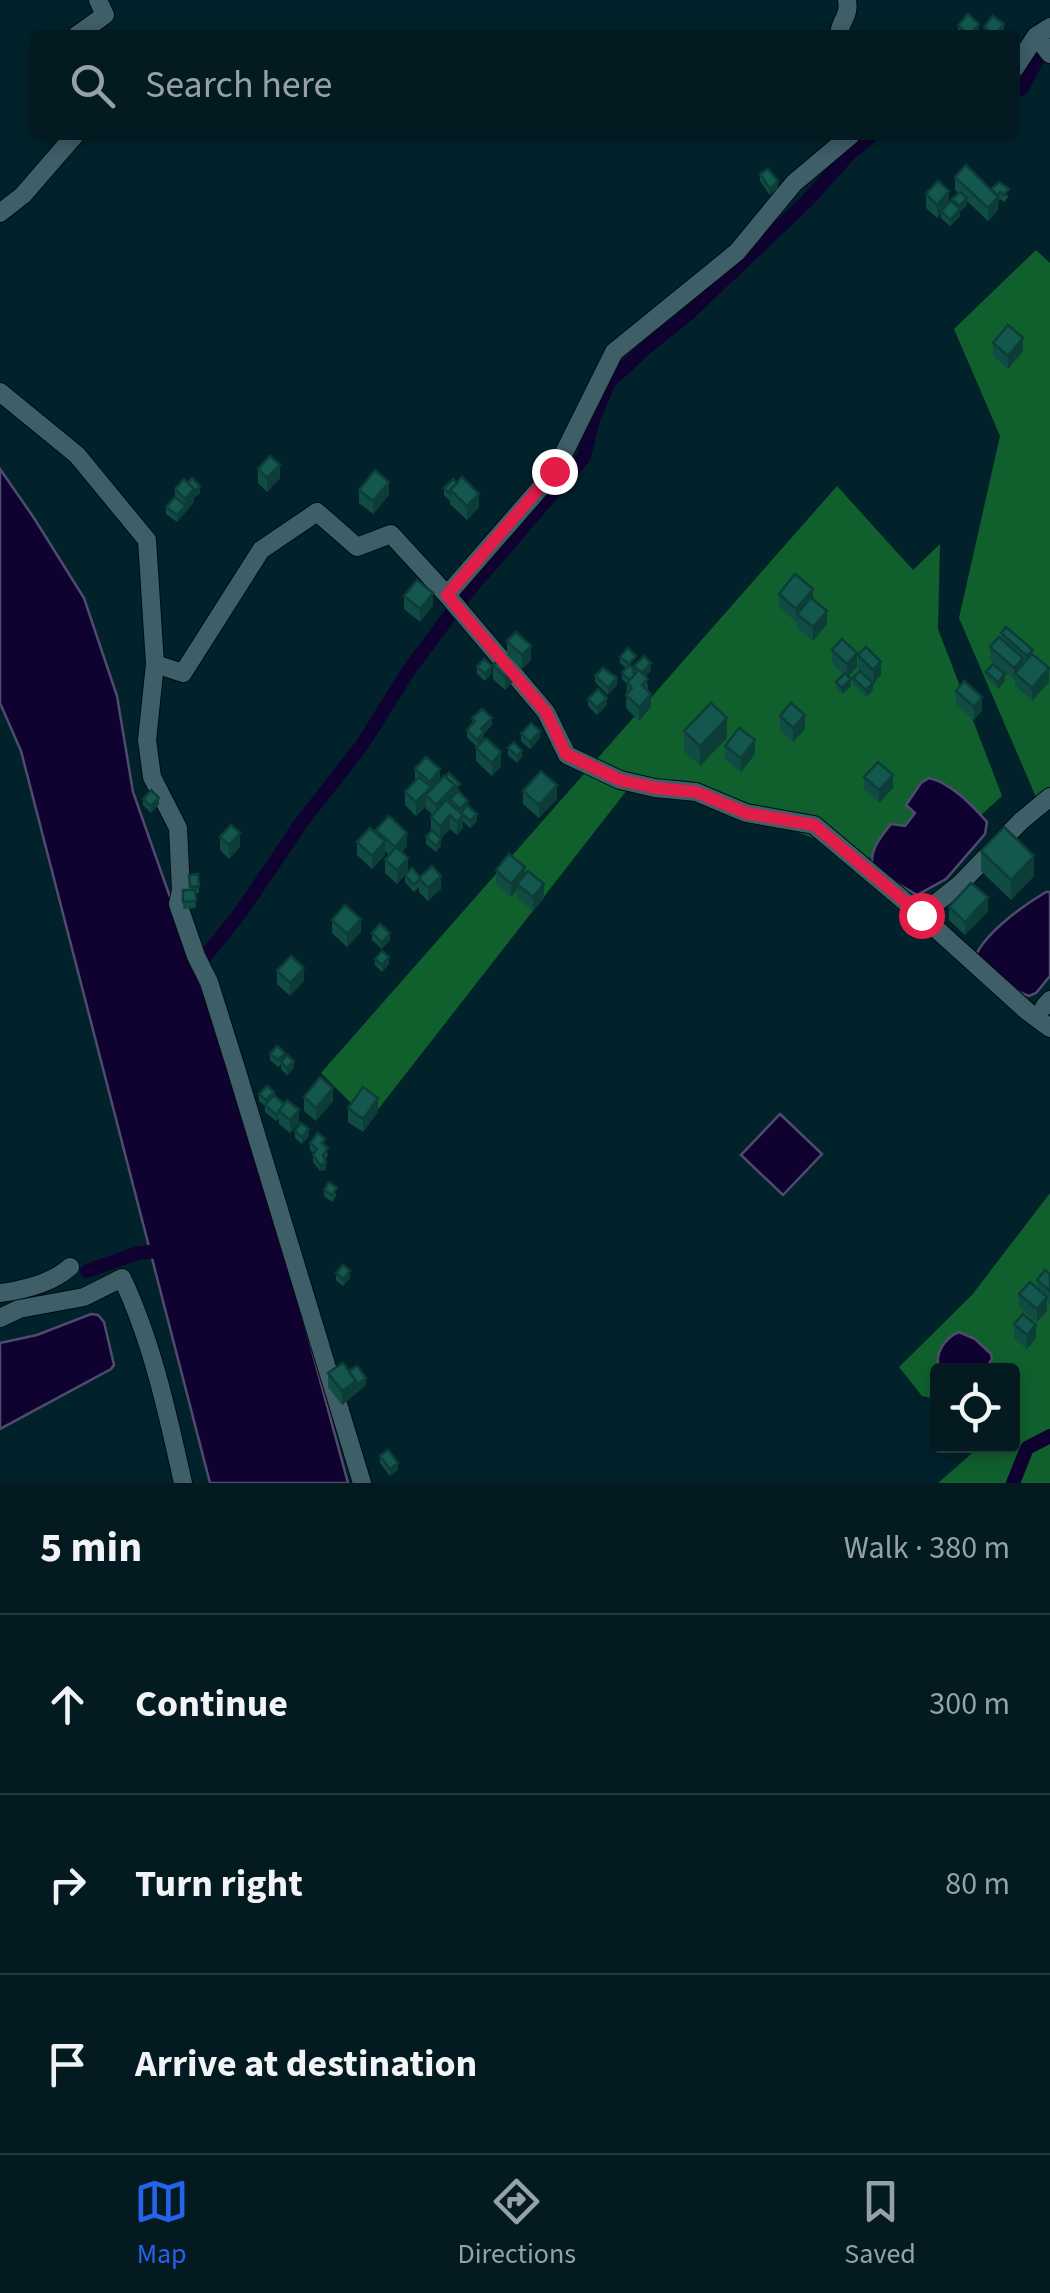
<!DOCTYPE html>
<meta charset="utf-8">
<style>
body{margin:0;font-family:"Source Sans 3",sans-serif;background:#10272d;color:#f1f3f6}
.controls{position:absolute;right:30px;bottom:30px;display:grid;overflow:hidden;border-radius:10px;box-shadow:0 5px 15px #0003}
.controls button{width:90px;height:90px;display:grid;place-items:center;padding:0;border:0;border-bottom:2px solid #23383e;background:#021a20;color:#f1f3f6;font:50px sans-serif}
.stop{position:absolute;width:30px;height:30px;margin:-22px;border:8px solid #e11d48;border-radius:50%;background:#fff}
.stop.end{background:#e11d48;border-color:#fff;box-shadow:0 2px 10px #0008}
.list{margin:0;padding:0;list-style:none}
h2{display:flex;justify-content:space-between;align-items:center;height:130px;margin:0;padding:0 40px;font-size:42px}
h2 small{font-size:32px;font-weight:400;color:#96a1a5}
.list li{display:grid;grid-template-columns:65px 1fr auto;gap:30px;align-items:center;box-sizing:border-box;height:180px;padding:0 40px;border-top:2px solid #23383e}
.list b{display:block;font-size:38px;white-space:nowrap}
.list em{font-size:32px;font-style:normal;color:#96a1a5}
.icon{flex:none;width:55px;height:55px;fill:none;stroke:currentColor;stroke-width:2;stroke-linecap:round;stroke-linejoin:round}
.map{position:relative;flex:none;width:1050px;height:1483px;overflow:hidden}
.search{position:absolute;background:#021a20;box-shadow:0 5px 15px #0003;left:30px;right:30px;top:30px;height:110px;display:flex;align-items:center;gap:25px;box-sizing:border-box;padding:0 35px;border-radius:10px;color:#96a1a5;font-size:38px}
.sheet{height:670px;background:#021a20}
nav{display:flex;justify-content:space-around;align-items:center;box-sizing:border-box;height:140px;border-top:2px solid #23383e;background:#021a20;font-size:28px;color:#96a1a5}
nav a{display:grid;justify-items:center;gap:5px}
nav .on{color:#2563eb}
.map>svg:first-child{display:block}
.forest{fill:#10602e}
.water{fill:#0f0231;stroke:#4f4b6d;stroke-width:2.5}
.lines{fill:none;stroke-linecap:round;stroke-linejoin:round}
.canal{stroke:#0f0231;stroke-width:14}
.minor-casing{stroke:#000b11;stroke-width:20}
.minor{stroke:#3e5e68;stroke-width:18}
.wall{fill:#104b44}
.shaded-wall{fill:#0d3d37}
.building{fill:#13574f;stroke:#0d3d37;stroke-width:2.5}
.route{stroke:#e11d48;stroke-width:12}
</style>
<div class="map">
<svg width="1050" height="1483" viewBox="0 0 1050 1483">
<rect width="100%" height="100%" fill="#02222b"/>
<!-- forest -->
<g class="forest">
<polygon points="1036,250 1050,263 1050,787 1036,797 959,618 1000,436 954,329"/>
<polygon points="837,486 913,570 940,544 938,629 1002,796 916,874 638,776 369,1121 321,1073"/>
<polygon points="1050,1193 1050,1483 938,1483 978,1448 977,1446 1012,1446 1012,1370 938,1370 937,1399 922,1396 899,1367 972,1295"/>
</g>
<!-- water -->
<g class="water">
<polygon points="0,469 34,518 84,598 117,696 133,792 253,1133 348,1483 210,1483 21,751 0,703"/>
<path d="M929,778c22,5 43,27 58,44l-2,12 -39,45 -29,16 -34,-20 -11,-12c-1,-15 10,-28 19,-39l14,2 10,-13 -9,-8 15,-22z"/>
<path d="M1046,892h4v84l-14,17 -7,3c-18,-6 -46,-24 -52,-43 12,-23 47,-48 69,-61z"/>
<polygon points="780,1114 822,1154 783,1195 741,1155"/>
<polygon points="91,1314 98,1315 104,1322 114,1365 111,1369 0,1429 0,1343 37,1335"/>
<path d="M959,1332l16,7 16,15 1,5 -7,11h-45c-7,-14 4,-32 19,-38z"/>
</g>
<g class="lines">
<!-- canal -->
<g class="canal">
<polyline points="1015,92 1022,88 1037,60 1050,46"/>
<polyline points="195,969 241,912 301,823 362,745 409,670 468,591 584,457 593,419 609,382 647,347 687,315 808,200 849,154 872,135"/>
<polyline points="87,1271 138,1253 170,1250"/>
<polyline points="1013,1483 1027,1448 1050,1436"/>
</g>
<defs>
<g id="minor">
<polyline points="77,35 105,15 98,0"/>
<path d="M839,35c1,-15 11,-18 8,-35"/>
<polyline points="1036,36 1050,54"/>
<polyline points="1015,68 1036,36 1050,27"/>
<polyline points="0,213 23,195 75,135"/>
<polyline points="0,392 77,455 147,540 155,664 147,740 152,777 178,828 181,890 178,904 196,956 209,982 235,1065 362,1483"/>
<polyline points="447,595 546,712 567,755 620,780 655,788 696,792 746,813 814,825 921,915 1027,1011 1050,1028"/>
<polyline points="155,664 183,673 261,550 317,512 357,547 391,534 447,595 555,471 614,352 737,252 794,183 851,135"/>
<polyline points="921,915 960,884 1021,821 1050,797"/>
<polyline points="1044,1007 1050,1000"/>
<path d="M0,1293c24,-3 52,-10 70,-26"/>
<path d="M0,1318l19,-9 65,-12 38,-19c30,63 46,137 61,205"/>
</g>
</defs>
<!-- minor casing -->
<use href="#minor" class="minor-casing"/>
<!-- minor -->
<use href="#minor" class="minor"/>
</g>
<!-- wall -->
<g class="wall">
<polygon points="958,26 979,35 958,35"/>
<polygon points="760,174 778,188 770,195 760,181"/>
<polygon points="955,177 991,189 1009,196 1004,202 1000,199 998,201 998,210 988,221 967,201 967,205 960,212 960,216 950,226 941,218 941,213 937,218 926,208 926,194 952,202 952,199 958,193 955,190"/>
<polygon points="993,343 1023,351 1008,369 993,356"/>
<polygon points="258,469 280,478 267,492 258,483"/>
<polygon points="444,488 479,507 467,520 450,504 450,501 444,495"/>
<polygon points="175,489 200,493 194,498 194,502 177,522 166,514 166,507 175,497"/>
<polygon points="359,490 389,495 373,514 359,503"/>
<polygon points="779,594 813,599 827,624 813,641 797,628 797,621 796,622 779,607"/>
<polygon points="404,596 433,606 420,622 404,609"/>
<polygon points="1001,633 1033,654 1049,682 1032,701 1015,686 1015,680 990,660 990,647 1001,639"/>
<polygon points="507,641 531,660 522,669 507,655"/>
<polygon points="832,650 857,667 848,676 851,686 842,694 836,688 836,682 843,674 832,663"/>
<polygon points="858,655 881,675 873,683 873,690 866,697 853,684 853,678 860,671 858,669"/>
<polygon points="620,657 634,669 634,666 651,670 646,676 651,707 639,721 626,708 627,684 622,679 622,673 626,668 620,663"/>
<polygon points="493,665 513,682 505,690 493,679"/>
<polygon points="477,667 492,673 485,681 477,674"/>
<polygon points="986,672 1005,681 998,689 986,678"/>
<polygon points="595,676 617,685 608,695 595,682"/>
<polygon points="956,691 982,710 974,720 956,705"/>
<polygon points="588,699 607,705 597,715 588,706"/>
<polygon points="780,716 805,729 793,742 780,730"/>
<polygon points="472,718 492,725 484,733 477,747 467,737 467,730 472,724"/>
<polygon points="684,731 727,738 700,766 684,751"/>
<polygon points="521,734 540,738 530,749 521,741"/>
<polygon points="725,746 755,754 741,772 725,759"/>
<polygon points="476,748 501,766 492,776 476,761"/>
<polygon points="508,748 522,757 517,763 508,755"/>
<polygon points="415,769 440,780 460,790 459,792 477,821 470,828 463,821 463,828 457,835 450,829 441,838 441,846 436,852 426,844 426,837 431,831 431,817 433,815 426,809 426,806 416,816 405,805 405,792 415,781"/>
<polygon points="864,777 893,788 879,803 864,790"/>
<polygon points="523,791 557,799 539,818 523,804"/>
<polygon points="143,799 159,804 151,813 143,805"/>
<polygon points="376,830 407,846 402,852 408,871 397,884 385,873 385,860 389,855 385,851 385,855 372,869 357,855 357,842 376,834"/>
<polygon points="220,837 240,847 229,859 220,850"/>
<polygon points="981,851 1034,876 1011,900 981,871"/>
<polygon points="496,870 525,874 544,898 533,911 517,897 517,890 511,897 496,884"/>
<polygon points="198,874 199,893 195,893 196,908 183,909 183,890 190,890 189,875"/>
<polygon points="405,875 420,877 441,889 428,901 419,892 419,887 414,892 405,882"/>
<polygon points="949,907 988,911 965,935 949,920"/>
<polygon points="332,920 361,932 347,947 332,933"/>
<polygon points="372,933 390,940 382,949 372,940"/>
<polygon points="375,959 389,964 382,972 375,965"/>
<polygon points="277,971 304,981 290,996 277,984"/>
<polygon points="270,1054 285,1058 294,1068 287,1075 281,1069 281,1064 278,1067 270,1060"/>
<polygon points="259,1094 274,1096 299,1123 290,1133 279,1124 279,1118 276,1121 265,1112 265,1106 259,1101"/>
<polygon points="304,1097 333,1101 316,1121 304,1111"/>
<polygon points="348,1108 378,1112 363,1132 348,1122"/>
<polygon points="295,1131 309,1136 302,1144 295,1138"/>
<polygon points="310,1143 325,1146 328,1155 325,1159 326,1170 320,1171 313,1162 313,1155 314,1153 310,1150"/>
<polygon points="324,1190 337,1194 332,1202 324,1196"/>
<polygon points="336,1273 350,1278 343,1286 336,1280"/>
<polygon points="1050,1274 1050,1304 1047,1302 1047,1311 1037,1322 1019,1307 1019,1294 1037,1288 1037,1280"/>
<polygon points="1014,1324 1036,1338 1027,1349 1014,1338"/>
<polygon points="349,1371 366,1385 342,1405 328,1387 328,1373"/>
<polygon points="380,1456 398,1470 390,1476 380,1463"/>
</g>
<!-- shaded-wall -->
<g class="shaded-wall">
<polygon points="979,24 979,35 970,35"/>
<polygon points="1004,24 1004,35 995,35"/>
<polygon points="778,181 778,188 770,195 770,189"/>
<polygon points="949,191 949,205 937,218 937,205"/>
<polygon points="1000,192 998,210 988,221 988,208"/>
<polygon points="967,198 967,205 960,212 960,216 950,226 950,220 959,210 959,206"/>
<polygon points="1023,338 1023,351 1008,369 1008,356"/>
<polygon points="280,465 280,478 267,492 267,478"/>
<polygon points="389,482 389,495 373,514 373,501"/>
<polygon points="200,486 200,493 194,498 194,502 177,522 177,515 185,506 185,499 194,489"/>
<polygon points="479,494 479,507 467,520 467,506"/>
<polygon points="813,589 813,602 797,614 796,622 796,609"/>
<polygon points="433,593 433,606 420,622 420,609"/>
<polygon points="827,611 827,624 813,641 813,627"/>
<polygon points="531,646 531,660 522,669 522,655"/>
<polygon points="857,653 857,667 847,678 847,664"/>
<polygon points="1023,658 1023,671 1015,673 1014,681 1014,668"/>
<polygon points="881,662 881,675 873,684 873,670"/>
<polygon points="651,663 651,670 642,680 642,674"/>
<polygon points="492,666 492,673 485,681 485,674"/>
<polygon points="1049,668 1049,682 1032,701 1032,688"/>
<polygon points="513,669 513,682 505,690 505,677"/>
<polygon points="1005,674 1005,681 998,689 998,682"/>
<polygon points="617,678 617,685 608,695 608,688"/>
<polygon points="851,679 851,686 842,694 842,688"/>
<polygon points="873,683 873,690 866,697 866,690"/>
<polygon points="651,694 651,707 639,721 639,707"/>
<polygon points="982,697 982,710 974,720 974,707"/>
<polygon points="607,698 607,705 597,715 597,708"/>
<polygon points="805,715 805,729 793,742 793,728"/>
<polygon points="492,718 492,725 484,733 484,739 477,747 477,740 481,729"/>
<polygon points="727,718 727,738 700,766 700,746"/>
<polygon points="540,731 540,738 530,749 530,742"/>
<polygon points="755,740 755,754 741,772 741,758"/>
<polygon points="522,751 522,757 517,763 517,756"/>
<polygon points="501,752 501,766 492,776 492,763"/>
<polygon points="440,769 440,783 426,795 426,806 416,816 416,802 430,788 430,782"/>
<polygon points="893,775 893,788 879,803 879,790"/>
<polygon points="455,785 455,799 450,799 450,804 436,819 436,805"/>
<polygon points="557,785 557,799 539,818 539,805"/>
<polygon points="159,798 159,804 151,813 151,806"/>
<polygon points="477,814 477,821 470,828 470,821"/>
<polygon points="450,815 450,829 440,839 440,826"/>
<polygon points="463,815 463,828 457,835 457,822"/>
<polygon points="240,833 240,847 229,859 229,845"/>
<polygon points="407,833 407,846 395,860 395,847"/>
<polygon points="441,839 441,846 436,852 436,846"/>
<polygon points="385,841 385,855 372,869 372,856"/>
<polygon points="1034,856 1034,876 1011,900 1011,880"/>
<polygon points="408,858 408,871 397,884 397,870"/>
<polygon points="525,867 525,881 517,884 517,890 511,897 511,884"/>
<polygon points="441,876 441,889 428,901 428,888"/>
<polygon points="544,884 544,898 533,911 533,897"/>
<polygon points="988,897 988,911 965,935 965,922"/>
<polygon points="361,919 361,932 347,947 347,934"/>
<polygon points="390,933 390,940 382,949 382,943"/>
<polygon points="389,957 389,964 382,972 382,965"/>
<polygon points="304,968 304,981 290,996 290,983"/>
<polygon points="294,1061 294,1068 287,1075 287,1068"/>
<polygon points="333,1088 333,1101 316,1121 316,1108"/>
<polygon points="378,1098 378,1112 363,1132 363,1119"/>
<polygon points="299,1110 299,1123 290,1133 290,1120"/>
<polygon points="309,1129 309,1136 302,1144 302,1137"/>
<polygon points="326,1163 326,1170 320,1171 320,1165"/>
<polygon points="350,1271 350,1278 343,1286 343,1279"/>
<polygon points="1047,1297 1047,1311 1037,1322 1037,1309"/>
<polygon points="1036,1325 1036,1338 1027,1349 1027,1335"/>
<polygon points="366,1378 366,1385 356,1392 356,1385"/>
<polygon points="356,1381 356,1394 342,1405 342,1391"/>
<polygon points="398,1463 398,1470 390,1476 390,1469"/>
</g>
<!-- building -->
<g class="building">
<polygon points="968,14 979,24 970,35 958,26"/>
<polygon points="993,16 1004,24 995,35 984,27"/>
<polygon points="966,165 998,197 988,208 955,177"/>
<polygon points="768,169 778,181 770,189 760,174"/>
<polygon points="938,181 949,191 937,205 926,194"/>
<polygon points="999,182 1009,189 1004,195 1000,192 997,195 991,189"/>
<polygon points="960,192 967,198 959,206 952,199"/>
<polygon points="951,201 960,209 950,220 941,211"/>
<polygon points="1008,325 1023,338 1008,356 993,343"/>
<polygon points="270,456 280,465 267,478 258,469"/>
<polygon points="375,470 389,482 373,501 359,490"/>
<polygon points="462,477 479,494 467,506 450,490"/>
<polygon points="192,478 200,486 194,492 194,489 188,483"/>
<polygon points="184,479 194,489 185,499 175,489"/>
<polygon points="453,479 457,483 450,490 450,494 444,488"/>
<polygon points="175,497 186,506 177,515 166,507"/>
<polygon points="795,574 813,589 796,609 779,594"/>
<polygon points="417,580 433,593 420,609 404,596"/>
<polygon points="811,598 827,611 813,627 797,614"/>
<polygon points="1006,627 1033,650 1027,656 1001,633"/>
<polygon points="516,632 531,646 522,655 507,641"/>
<polygon points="999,637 1023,658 1014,668 990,647"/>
<polygon points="842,639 857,653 847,664 832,650"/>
<polygon points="866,647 881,662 873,670 858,655"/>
<polygon points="628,648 636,656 629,664 620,657"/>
<polygon points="1032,654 1049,668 1032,688 1015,673"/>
<polygon points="644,656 651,663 642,673 634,666"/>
<polygon points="501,657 513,669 505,677 493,665"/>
<polygon points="484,659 492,666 485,674 477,667"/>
<polygon points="993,664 1005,674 998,682 986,672"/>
<polygon points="629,665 635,670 633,672 636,674 629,680 622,673"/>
<polygon points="603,668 617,678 608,688 595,676"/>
<polygon points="639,670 648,679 642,685 651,694 639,707 626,695 632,688 627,683"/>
<polygon points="860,671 873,683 866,690 853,678"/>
<polygon points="845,673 851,679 842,688 836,682"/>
<polygon points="964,681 982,697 974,707 956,691"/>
<polygon points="598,689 607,698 597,708 588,699"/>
<polygon points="711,703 727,718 700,746 684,731"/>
<polygon points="791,703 805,715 793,728 780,716"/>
<polygon points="482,709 492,718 481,729 484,732 477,740 467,730 475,721 472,718"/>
<polygon points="531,723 540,731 530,742 521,734"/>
<polygon points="739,728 755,740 741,758 725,746"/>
<polygon points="486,738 501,752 492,763 476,748"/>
<polygon points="514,742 522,751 517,756 508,748"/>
<polygon points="426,757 440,769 430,782 415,769"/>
<polygon points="878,762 893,775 879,790 864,777"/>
<polygon points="541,771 557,785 539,805 523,791"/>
<polygon points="449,773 460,784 455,789 455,785 445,777"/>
<polygon points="444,776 455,785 436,805 426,795"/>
<polygon points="419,777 431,787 416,802 405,792"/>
<polygon points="151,790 159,798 151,806 143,799"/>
<polygon points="458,791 468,801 460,809 450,799"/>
<polygon points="446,800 463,815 457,822 450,815 440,826 431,817"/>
<polygon points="467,805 477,814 470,821 461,813"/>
<polygon points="389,816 407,833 395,847 376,830"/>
<polygon points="231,825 240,833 229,845 220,837"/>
<polygon points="1004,827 1034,856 1011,880 981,851"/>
<polygon points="370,828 385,841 372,856 357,842"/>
<polygon points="432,830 441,839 436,846 426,837"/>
<polygon points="396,847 408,858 397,870 385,860"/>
<polygon points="509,854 525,867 511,884 496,870"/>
<polygon points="432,866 441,876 428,888 419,878"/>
<polygon points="412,868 420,877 419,878 420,879 414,885 405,875"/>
<polygon points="528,871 544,884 533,897 517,884"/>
<polygon points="198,874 199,886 190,887 189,875"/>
<polygon points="971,883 988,897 965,922 949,907"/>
<polygon points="183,890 195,890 196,901 183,902"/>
<polygon points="345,905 361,919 347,934 332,920"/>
<polygon points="380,924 390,933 382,943 372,933"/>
<polygon points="382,951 389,957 382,965 375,959"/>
<polygon points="291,956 304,968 290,983 277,971"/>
<polygon points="277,1046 285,1053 278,1060 270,1054"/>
<polygon points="287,1055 294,1061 287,1068 281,1062"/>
<polygon points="320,1077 333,1088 316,1108 304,1097"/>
<polygon points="267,1086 274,1092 266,1100 259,1094"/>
<polygon points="363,1087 378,1098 363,1119 348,1108"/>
<polygon points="274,1095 284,1104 276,1115 265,1105"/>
<polygon points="287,1100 299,1110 290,1120 279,1111"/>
<polygon points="301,1123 309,1129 302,1137 295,1131"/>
<polygon points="318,1133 325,1139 322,1143 328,1148 323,1155 326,1163 320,1165 313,1155 317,1149 310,1143"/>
<polygon points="329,1182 337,1188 332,1195 324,1190"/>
<polygon points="343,1265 350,1271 343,1279 336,1273"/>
<polygon points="1045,1270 1050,1274 1050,1291 1037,1280"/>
<polygon points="1030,1282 1047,1297 1037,1309 1019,1294"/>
<polygon points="1023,1314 1036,1325 1027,1335 1014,1324"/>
<polygon points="343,1363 356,1381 342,1391 328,1373"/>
<polygon points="357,1366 366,1378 356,1385 356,1381 349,1371"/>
<polygon points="388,1450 398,1463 390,1469 380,1456"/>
</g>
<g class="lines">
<!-- route -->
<polyline class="route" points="554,471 447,595 546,712 566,754 620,780 656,788 696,792 746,813 814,825 921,915"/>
</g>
</svg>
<div class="controls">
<button><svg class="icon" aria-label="locate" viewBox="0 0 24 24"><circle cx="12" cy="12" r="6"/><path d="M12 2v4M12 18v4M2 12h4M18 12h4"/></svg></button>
</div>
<div class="stop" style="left:921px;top:915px"></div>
<div class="stop end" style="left:554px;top:471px"></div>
<div class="search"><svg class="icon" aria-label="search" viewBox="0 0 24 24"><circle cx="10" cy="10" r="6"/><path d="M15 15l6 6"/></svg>Search here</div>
</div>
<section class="sheet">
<h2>5 min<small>Walk · 380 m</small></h2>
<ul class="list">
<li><svg class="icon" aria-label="ahead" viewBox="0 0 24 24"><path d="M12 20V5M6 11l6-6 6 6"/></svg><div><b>Continue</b></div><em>300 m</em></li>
<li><svg class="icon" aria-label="right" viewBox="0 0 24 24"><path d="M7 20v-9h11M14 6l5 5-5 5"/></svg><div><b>Turn right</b></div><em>80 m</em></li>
<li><svg class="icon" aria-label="arrive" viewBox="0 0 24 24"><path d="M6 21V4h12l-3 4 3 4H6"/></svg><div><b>Arrive at destination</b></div></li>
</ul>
</section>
<nav>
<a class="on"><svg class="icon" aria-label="map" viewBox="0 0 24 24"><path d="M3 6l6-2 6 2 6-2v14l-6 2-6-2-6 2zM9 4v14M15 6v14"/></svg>Map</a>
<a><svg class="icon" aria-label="directions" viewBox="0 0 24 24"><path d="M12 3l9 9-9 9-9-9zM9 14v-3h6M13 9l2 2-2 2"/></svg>Directions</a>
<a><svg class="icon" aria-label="saved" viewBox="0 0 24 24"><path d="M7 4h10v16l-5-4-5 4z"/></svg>Saved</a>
</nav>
